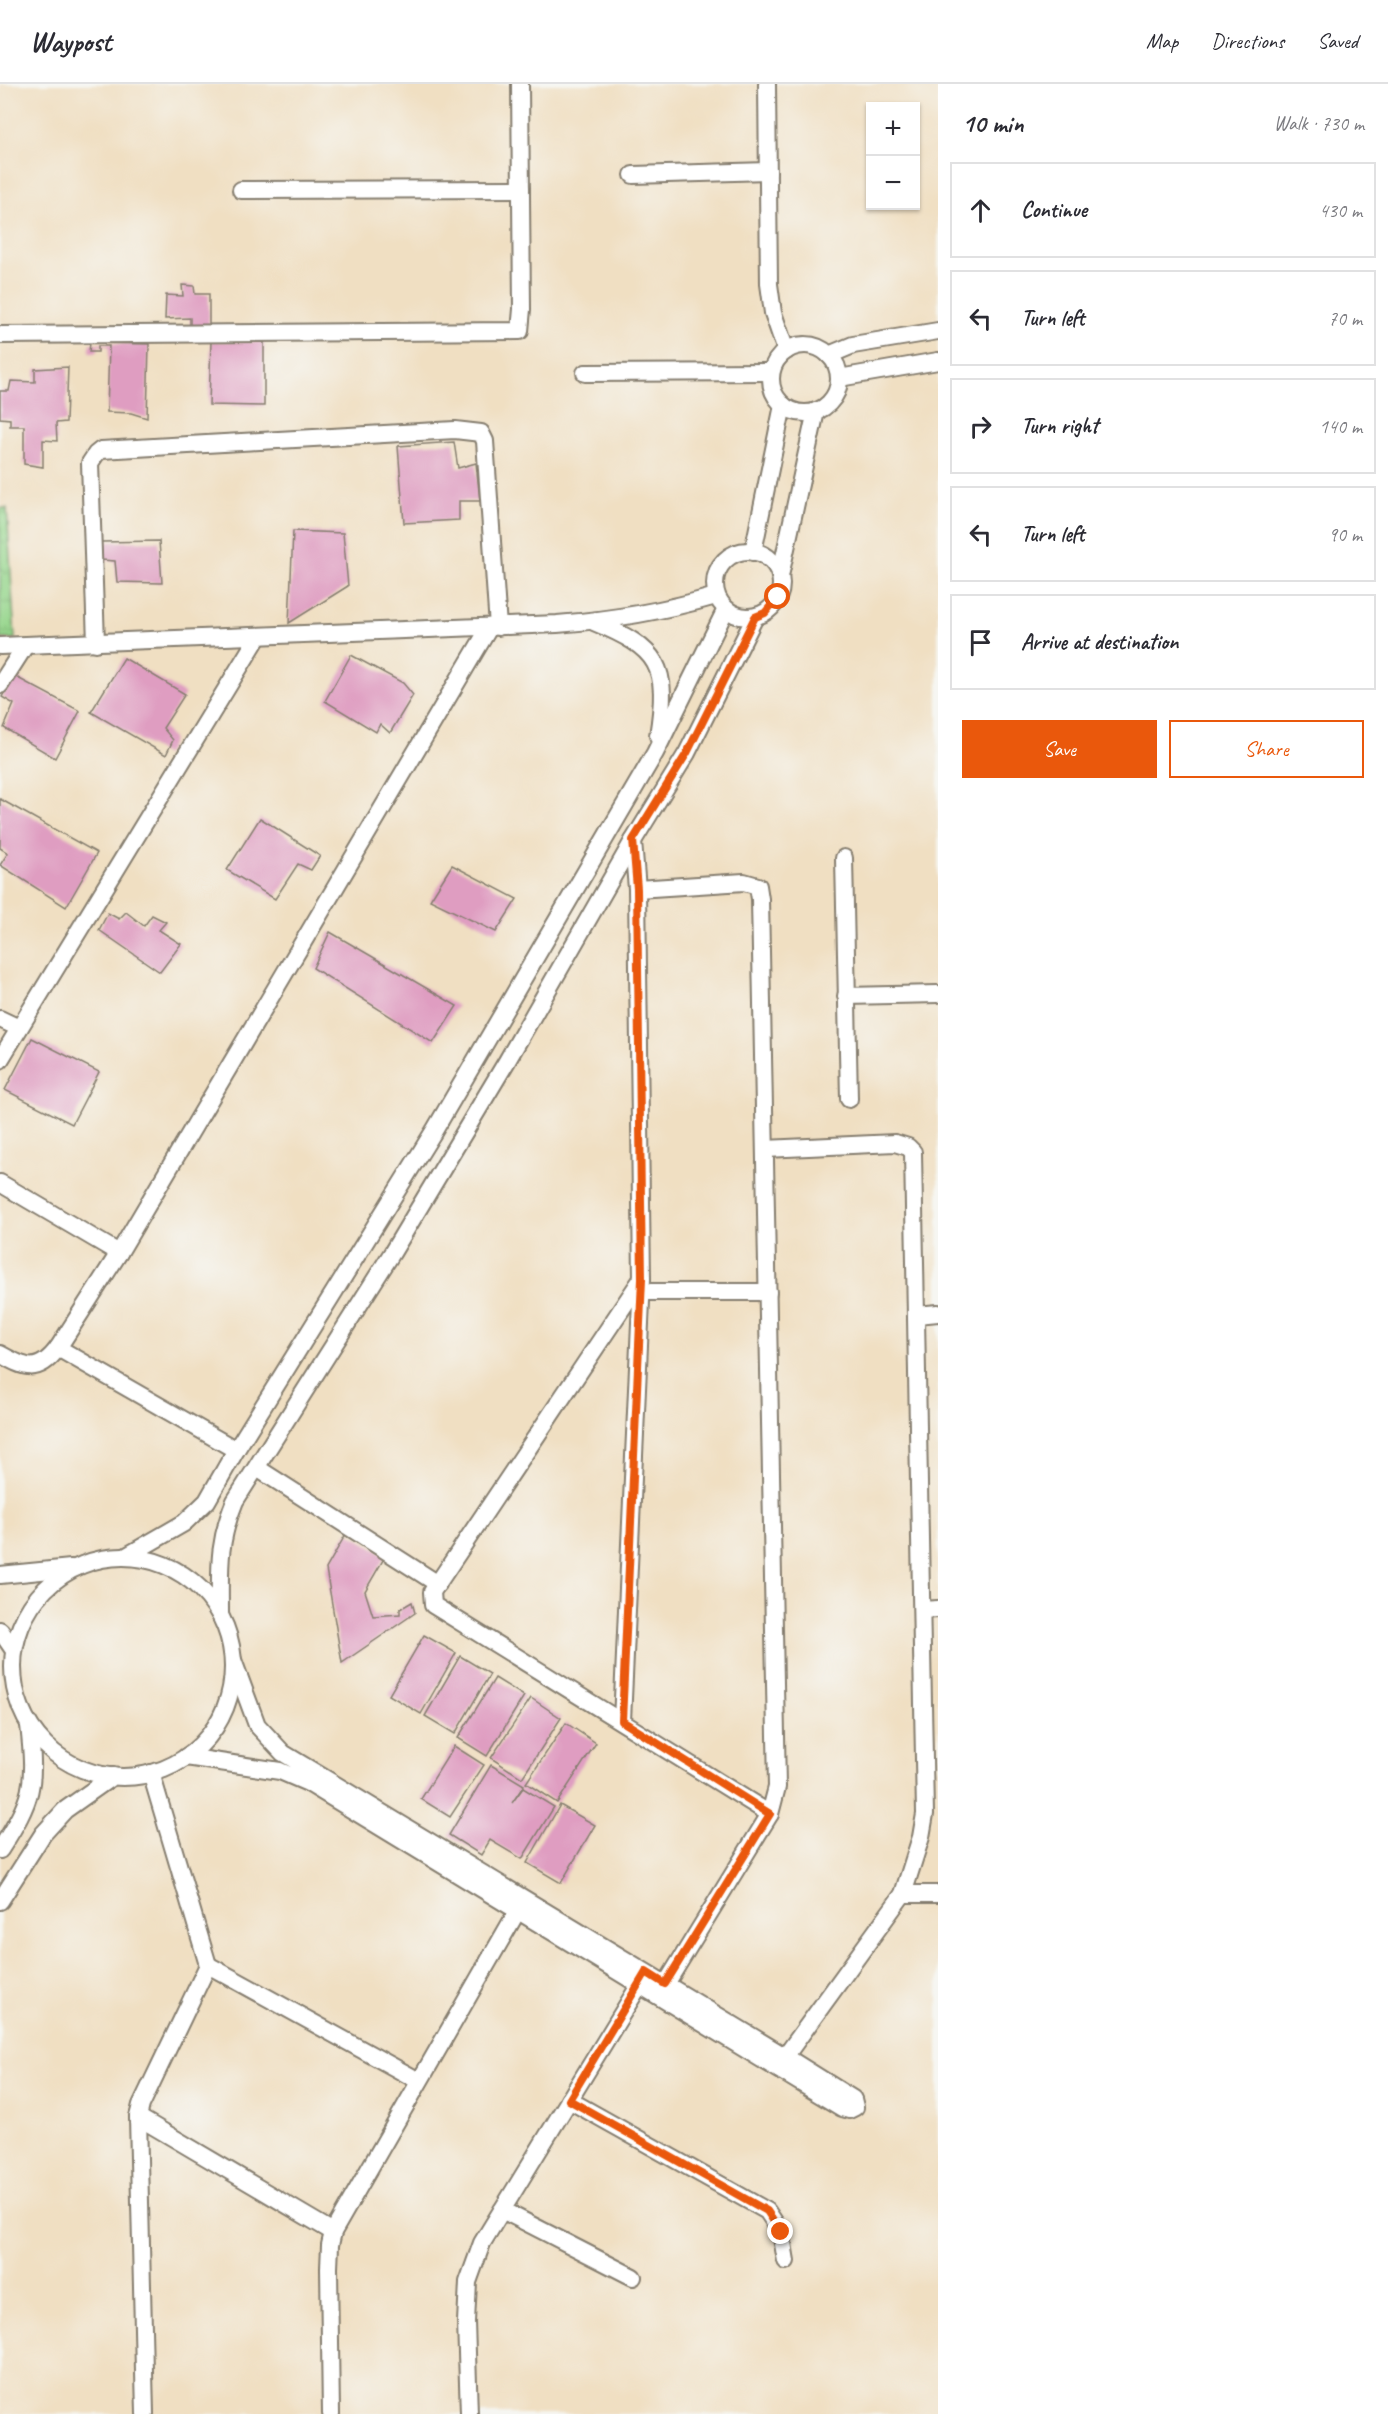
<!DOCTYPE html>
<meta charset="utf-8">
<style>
body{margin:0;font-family:Caveat,sans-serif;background:#f2f2f3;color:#2b2b33}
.controls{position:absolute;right:18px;top:18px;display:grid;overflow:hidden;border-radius:0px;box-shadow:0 2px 4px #0004}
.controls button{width:54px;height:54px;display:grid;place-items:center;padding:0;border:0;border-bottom:2px solid #e1e1e2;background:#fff;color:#2b2b33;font:30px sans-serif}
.stop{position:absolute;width:18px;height:18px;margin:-14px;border:4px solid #ea580c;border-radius:50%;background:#fff}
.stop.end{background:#ea580c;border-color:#fff;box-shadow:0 2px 6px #0008}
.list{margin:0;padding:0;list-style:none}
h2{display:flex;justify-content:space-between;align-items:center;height:78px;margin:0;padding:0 24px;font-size:26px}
h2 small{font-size:20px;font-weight:400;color:#7c7c81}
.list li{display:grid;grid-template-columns:39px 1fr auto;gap:18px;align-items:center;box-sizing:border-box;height:96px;margin:0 12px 12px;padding:0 12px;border:2px solid #e1e1e2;border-radius:0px}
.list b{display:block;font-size:22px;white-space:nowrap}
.list em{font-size:20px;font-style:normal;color:#7c7c81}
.actions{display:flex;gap:12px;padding:18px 24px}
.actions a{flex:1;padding:14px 0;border:2px solid #ea580c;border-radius:0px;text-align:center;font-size:21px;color:#ea580c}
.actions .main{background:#ea580c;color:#fff}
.icon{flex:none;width:33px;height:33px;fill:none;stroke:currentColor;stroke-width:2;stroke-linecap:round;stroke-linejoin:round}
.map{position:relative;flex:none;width:938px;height:2330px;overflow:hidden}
header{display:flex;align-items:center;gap:36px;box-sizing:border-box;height:84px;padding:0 30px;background:#fff;border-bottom:2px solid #e1e1e2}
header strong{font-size:28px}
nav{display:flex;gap:33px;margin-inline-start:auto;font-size:21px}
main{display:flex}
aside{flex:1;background:#fff}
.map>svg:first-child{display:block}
.grass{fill:url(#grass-tufts);stroke:#597954;stroke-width:1.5}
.building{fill:#df9dc1}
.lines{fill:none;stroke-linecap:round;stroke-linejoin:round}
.street-casing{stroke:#867e6f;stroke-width:20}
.street{stroke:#fff;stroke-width:16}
.route{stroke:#ea580c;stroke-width:8}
</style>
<header>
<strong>Waypost</strong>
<nav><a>Map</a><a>Directions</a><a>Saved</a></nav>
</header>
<main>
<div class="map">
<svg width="938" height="2330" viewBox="0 0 938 2330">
<defs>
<pattern id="grass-tufts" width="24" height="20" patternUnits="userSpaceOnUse" patternTransform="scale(1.5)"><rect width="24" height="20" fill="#96d68c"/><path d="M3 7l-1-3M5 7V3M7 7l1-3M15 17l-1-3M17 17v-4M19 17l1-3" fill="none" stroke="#81b778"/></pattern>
</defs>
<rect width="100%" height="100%" fill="#f6f6f2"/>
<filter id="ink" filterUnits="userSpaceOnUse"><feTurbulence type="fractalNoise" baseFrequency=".0167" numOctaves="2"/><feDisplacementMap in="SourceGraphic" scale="12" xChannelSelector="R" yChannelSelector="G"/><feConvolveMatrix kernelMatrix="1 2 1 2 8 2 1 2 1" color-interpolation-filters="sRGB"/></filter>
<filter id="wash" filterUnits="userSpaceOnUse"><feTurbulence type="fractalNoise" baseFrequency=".008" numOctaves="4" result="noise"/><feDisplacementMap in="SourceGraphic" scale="24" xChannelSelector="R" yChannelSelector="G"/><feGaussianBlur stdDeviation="1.35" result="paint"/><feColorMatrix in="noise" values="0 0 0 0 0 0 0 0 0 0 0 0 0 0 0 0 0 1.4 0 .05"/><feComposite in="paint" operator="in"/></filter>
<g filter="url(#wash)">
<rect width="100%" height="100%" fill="#f0dfc2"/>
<!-- grass -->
<polygon class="grass" points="0,424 7,424 15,555 0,555"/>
<g id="blocks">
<!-- building -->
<g class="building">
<polygon points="182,201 194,202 195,210 209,210 209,245 190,245 190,234 165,235 166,211 183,212"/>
<polygon points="211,257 264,258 264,322 209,321"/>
<polygon points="90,259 149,260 147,334 131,329 107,328 109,262 98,262 98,268 89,268"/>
<polygon points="68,283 66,338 56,339 57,357 43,356 43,383 24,380 24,342 10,342 10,335 0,334 0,307 9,307 11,297 35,298 35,285"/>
<polygon points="454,358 458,384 476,379 480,417 459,417 459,436 404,439 398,362"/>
<polygon points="293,447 343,449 348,502 289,539"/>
<polygon points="159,457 162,499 117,498 115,477 102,476 101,458"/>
<polygon points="351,571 403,599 413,611 390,649 380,640 376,648 325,617"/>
<polygon points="124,574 185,610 163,644 173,656 166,671 91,628"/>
<polygon points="14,592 80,627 55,674 4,644 14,620 2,613"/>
<polygon points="0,715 97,769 66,823 0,781 8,769 0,764"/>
<polygon points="260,734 320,772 311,786 298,780 275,815 227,786"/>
<polygon points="452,781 517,815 496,848 430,816"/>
<polygon points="126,828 144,842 152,831 166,838 159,846 181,860 160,888 99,846 108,829 119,835"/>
<polygon points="330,848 457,922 433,959 313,884"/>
<polygon points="32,954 99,988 72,1040 5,1006"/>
<polygon points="347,1448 386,1471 365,1507 373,1532 400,1530 400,1525 412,1518 415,1529 342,1579 326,1485"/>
<polygon points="424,1551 456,1569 421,1630 389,1611"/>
<polygon points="460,1572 490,1590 455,1650 425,1632"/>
<polygon points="495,1594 524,1612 487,1672 458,1654"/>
<polygon points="531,1614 561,1634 522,1694 491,1674"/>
<polygon points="566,1639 596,1659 557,1719 526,1699"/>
<polygon points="454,1662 484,1681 450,1733 421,1715"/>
<polygon points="491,1681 524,1701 512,1719 523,1704 554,1723 522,1775 490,1756 481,1771 449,1751"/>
<polygon points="560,1721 595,1741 561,1799 527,1779"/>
</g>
</g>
</g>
<g filter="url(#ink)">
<use href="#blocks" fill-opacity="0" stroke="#867e6f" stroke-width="1.5"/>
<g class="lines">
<defs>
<g id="street">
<polyline points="767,0 769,200 773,229 786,267"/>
<polyline points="633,91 768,87"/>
<polyline points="241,106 521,105"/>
<polyline points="0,251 520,247 522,225 520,0"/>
<circle cx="805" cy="295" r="34"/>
<polyline points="829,271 853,261 938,247"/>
<polyline points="585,289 771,288"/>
<polyline points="839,294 938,277"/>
<circle cx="748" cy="500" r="33"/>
<polyline points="753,468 783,321"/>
<polyline points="780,492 816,327"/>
<path d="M594,538c66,27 75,44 64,114"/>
<polyline points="96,559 90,379 96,370 101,366 455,346 481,349 485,357 498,543"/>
<path d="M0,562l557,-22c55,-4 107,-13 159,-28"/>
<polyline points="0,601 25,562"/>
<polyline points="844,774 849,1015"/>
<polyline points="637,805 744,798 758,802 760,815 777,1703 770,1730 661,1908"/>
<polyline points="846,912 938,910"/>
<polyline points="0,935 19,944"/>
<polyline points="0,976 258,553"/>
<polyline points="765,1065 895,1059 908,1063 913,1068 925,1730 921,1753 903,1810 779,1981"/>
<polyline points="0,1099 119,1169"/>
<polyline points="641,1196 432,1508 433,1521 770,1730"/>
<polyline points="641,1208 768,1208"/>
<polyline points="917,1231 938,1229"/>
<polyline points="58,1264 236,1366"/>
<path d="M0,1270c25,14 38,21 58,-6l61,-95 370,-625"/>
<polyline points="257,1384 438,1500"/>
<polyline points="125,1473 184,1439 207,1417 236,1366 434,1047 655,669 726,525"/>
<circle cx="123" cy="1583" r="110"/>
<polyline points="0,1491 71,1484"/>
<polyline points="922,1526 938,1525"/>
<path d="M220,1531c0,-45 -3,-71 15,-114l157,-248 115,-192 126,-220 54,-88 68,-136"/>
<polyline points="0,1546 13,1565"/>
<polyline points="622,1637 642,1195 637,805 633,757"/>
<polyline points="186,1673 280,1687 308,1699 842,2024 849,2026 855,2023 853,2015 786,1973 283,1669 257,1641 233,1576"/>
<path d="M0,1766c33,-52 36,-63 29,-125"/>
<polyline points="903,1810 938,1810"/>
<polyline points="0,1817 43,1750 65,1726 113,1692"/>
<polyline points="208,1881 419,1997"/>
<polyline points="569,2016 767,2127 781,2148 786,2177"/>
<polyline points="138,2033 333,2148"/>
<polyline points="502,2126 633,2193"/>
<polyline points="145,2330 138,2033 141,2021 208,1881 151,1689"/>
<polyline points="331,2330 329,2184 330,2161 333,2148 522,1819"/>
<polyline points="469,2330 466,2238 468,2198 482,2159 645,1892"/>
</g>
</defs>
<!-- street casing -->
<use href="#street" class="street-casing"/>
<!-- street -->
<use href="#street" class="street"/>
</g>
</g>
<g class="lines" filter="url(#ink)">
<!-- route -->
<polyline class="route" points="778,513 765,529 755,533 687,669 633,756 637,805 642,1195 622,1637 770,1730 665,1900 646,1888 569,2016 767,2127 781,2148"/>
</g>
</svg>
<div class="controls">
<button>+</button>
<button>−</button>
</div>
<div class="stop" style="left:778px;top:513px"></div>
<div class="stop end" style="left:781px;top:2148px"></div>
</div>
<aside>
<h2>10 min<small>Walk · 730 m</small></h2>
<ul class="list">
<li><svg class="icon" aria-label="ahead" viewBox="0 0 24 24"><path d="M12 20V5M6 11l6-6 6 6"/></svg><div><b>Continue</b></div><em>430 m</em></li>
<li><svg class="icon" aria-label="left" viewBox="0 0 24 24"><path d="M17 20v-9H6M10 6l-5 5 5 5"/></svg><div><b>Turn left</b></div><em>70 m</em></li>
<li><svg class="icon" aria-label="right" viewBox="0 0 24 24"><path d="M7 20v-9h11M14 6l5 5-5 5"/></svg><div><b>Turn right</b></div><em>140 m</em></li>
<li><svg class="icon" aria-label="left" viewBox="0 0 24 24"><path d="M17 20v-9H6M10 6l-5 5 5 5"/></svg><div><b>Turn left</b></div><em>90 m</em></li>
<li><svg class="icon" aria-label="arrive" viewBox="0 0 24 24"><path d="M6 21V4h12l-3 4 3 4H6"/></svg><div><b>Arrive at destination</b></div></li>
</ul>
<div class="actions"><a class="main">Save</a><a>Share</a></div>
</aside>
</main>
